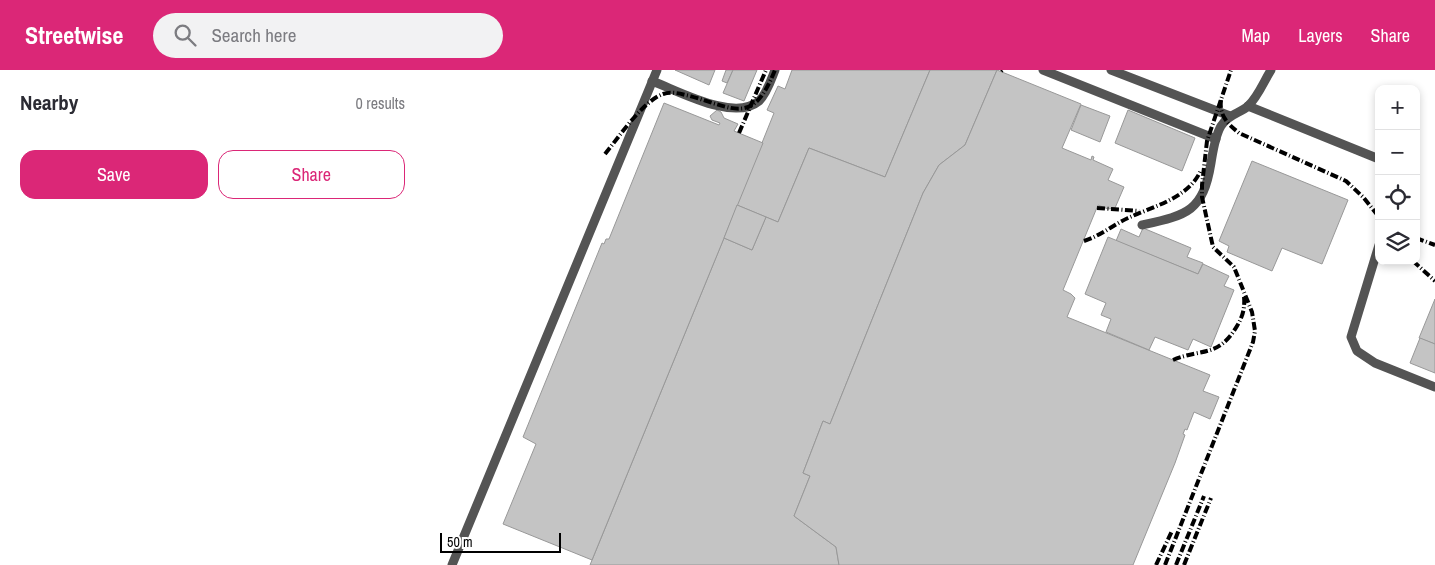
<!DOCTYPE html>
<meta charset="utf-8">
<style>
body{margin:0;font-family:"Archivo Narrow",sans-serif;background:#f2f2f3;color:#2b2b33}
.controls{position:absolute;right:15px;top:15px;display:grid;overflow:hidden;border-radius:10px;box-shadow:0 2px 8px #0003}
.controls button{width:45px;height:45px;display:grid;place-items:center;padding:0;border:0;border-bottom:1px solid #e1e1e2;background:#fff;color:#2b2b33;font:25px sans-serif}
.scale{position:absolute;left:15px;bottom:12px;width:121px;box-sizing:border-box;padding-left:5px;border:2px solid #000;border-top:0;font-size:14px;line-height:18px;white-space:nowrap;color:#000;-webkit-text-stroke:4px #fff;paint-order:stroke}
.list{margin:0;padding:0;list-style:none}
h2{display:flex;justify-content:space-between;align-items:center;height:65px;margin:0;padding:0 20px;font-size:21px}
h2 small{font-size:16px;font-weight:400;color:#7c7c81}
.actions{display:flex;gap:10px;padding:15px 20px}
.actions a{flex:1;padding:11px 0;border:1px solid #db2777;border-radius:15px;text-align:center;font-size:18px;color:#db2777}
.actions .main{background:#db2777;color:#fff}
.icon{flex:none;width:28px;height:28px;fill:none;stroke:currentColor;stroke-width:2;stroke-linecap:round;stroke-linejoin:round}
.map{position:relative;flex:none;width:1010px;height:495px;overflow:hidden}
header{display:flex;align-items:center;gap:30px;box-sizing:border-box;height:70px;padding:0 25px;background:#db2777;color:#fff}
header strong{font-size:24px}
nav{display:flex;gap:28px;margin-inline-start:auto;font-size:18px}
.search{width:350px;height:45px;background:#f2f2f3;display:flex;align-items:center;gap:12px;box-sizing:border-box;padding:0 18px;border-radius:28px;color:#7c7c81;font-size:19px}
main{display:flex}
aside{flex:1;background:#fff}
.map>svg:first-child{display:block}
.building{fill:#c4c4c4;stroke:#989898}
.lines{fill:none;stroke-linecap:round;stroke-linejoin:round}
.lane{stroke:#545454;stroke-width:9}
.rail{stroke:#000;stroke-width:4;stroke-dasharray:8 2.5 1 2.5;stroke-linecap:butt}
</style>
<header>
<strong>Streetwise</strong>
<div class="search"><svg class="icon" aria-label="search" viewBox="0 0 24 24"><circle cx="10" cy="10" r="6"/><path d="M15 15l6 6"/></svg>Search here</div>
<nav><a>Map</a><a>Layers</a><a>Share</a></nav>
</header>
<main>
<aside>
<h2>Nearby<small>0 results</small></h2>
<ul class="list">
</ul>
<div class="actions"><a class="main">Save</a><a>Share</a></div>
</aside>
<div class="map">
<svg width="1010" height="495" viewBox="0 0 1010 495">
<rect width="100%" height="100%" fill="#fff"/>
<!-- building -->
<g class="building">
<polygon points="250,0 290,0 284,15"/>
<polygon points="301,0 308,0 302,13 297,11"/>
<polygon points="308,0 332,0 319,31 298,23"/>
<polygon points="367,0 505,0 460,107 384,78 353,152 312,135 349,43 342,40 353,16 360,19"/>
<polygon points="505,0 572,0 540,75 514,95 498,123 405,354 398,351 378,403 385,406 369,446 411,477 414,495 165,495 299,168 327,180 341,147 353,152 384,78 460,107"/>
<polygon points="572,0 656,34 637,78 666,90 667,86 669,87 668,90 688,99 683,110 699,117 690,138 683,139 673,135 638,220 646,224 650,228 642,247 785,305 778,321 794,327 785,349 769,342 762,360 760,359 758,364 760,365 750,393 708,495 414,495 411,477 369,446 385,406 378,403 398,351 405,354 498,123 514,95 540,75"/>
<polygon points="239,33 294,55 295,53 287,50 285,46 292,40 296,42 299,48 313,54 309,61 338,73 167,490 78,454 111,374 98,367 177,173 179,174 181,169 184,169"/>
<polygon points="656,35 685,46 675,72 646,60"/>
<polygon points="703,40 770,68 757,101 690,73"/>
<polygon points="827,91 923,130 897,194 857,178 847,201 802,182 804,176 794,171"/>
<polygon points="312,135 341,147 327,180 299,168"/>
<polygon points="718,158 766,178 762,187 778,193 773,204 691,171 696,159 714,167"/>
<polygon points="683,167 773,204 778,194 804,206 799,216 809,220 786,277 768,269 763,280 730,267 724,280 681,262 686,249 676,245 681,233 660,224"/>
<polygon points="1010,229 1010,274 994,268"/>
<polygon points="995,268 1010,274 1010,303 985,293"/>
</g>
<g class="lines">
<!-- lane -->
<g class="lane">
<polyline points="618,0 791,69"/>
<polyline points="686,0 805,46"/>
<path d="M227,11c27,10 82,41 107,20 8,-8 12,-21 16,-31"/>
<polyline points="823,36 954,89"/>
<path d="M717,155c45,-10 61,-13 69,-62 2,-12 4,-27 10,-37 7,-12 20,-13 27,-20 10,-9 16,-25 23,-36"/>
<polyline points="954,175 926,267 932,281 950,293 1010,317"/>
<polyline points="27,495 232,0"/>
</g>
<!-- rail -->
<g class="rail">
<polyline points="576,1 577,0"/>
<path d="M796,30c-2,16 7,24 18,33l107,48 17,16 16,20"/>
<polyline points="314,63 341,0"/>
<path d="M180,84c14,-17 38,-53 58,-60 9,-3 18,0 27,2 46,13 63,29 85,-26"/>
<polyline points="672,138 714,141"/>
<polyline points="991,168 1010,175"/>
<path d="M659,171c16,-5 29,-16 44,-23 26,-12 61,-20 73,-48"/>
<polyline points="988,191 1010,211"/>
<path d="M748,290c29,-12 45,-2 64,-34 6,-10 8,-18 7,-30"/>
<polyline points="731,495 747,461"/>
<polyline points="740,495 828,272 830,261 827,242 809,197 788,177 777,127 777,115 782,71 806,0"/>
<polyline points="751,495 779,426"/>
<polyline points="759,495 786,428"/>
</g>
</g>
</svg>
<div class="controls">
<button>+</button>
<button>−</button>
<button><svg class="icon" aria-label="locate" viewBox="0 0 24 24"><circle cx="12" cy="12" r="6"/><path d="M12 2v4M12 18v4M2 12h4M18 12h4"/></svg></button>
<button><svg class="icon" aria-label="layers" viewBox="0 0 24 24"><path d="M12 4l9 5-9 5-9-5zM3 14l9 5 9-5"/></svg></button>
</div>
<div class="scale">50 m</div>
</div>
</main>
